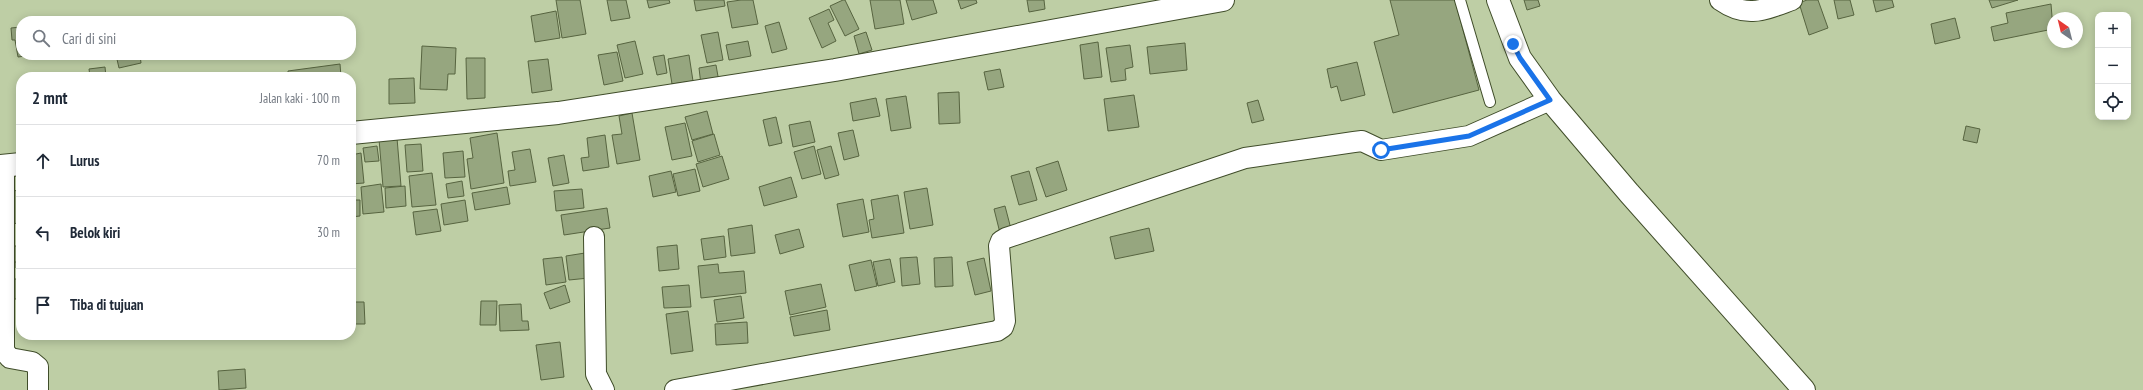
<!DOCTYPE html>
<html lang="id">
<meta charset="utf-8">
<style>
body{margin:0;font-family:"PT Sans Narrow",sans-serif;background:#f2f2f3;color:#1f2937}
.controls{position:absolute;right:12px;top:12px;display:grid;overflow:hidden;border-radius:8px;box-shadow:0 2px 10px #0003}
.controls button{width:36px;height:36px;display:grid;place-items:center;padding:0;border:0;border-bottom:1px solid #e0e1e3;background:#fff;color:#1f2937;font:20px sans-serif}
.compass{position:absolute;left:2047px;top:12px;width:36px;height:36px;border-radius:50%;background:#fff;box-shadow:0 2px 10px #0003;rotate:325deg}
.stop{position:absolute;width:12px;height:12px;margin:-9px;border:3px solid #1a73e8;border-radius:50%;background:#fff}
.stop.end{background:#1a73e8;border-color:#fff;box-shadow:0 1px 4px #0008}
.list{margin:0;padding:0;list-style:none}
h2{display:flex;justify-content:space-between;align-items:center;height:52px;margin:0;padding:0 16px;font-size:17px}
h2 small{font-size:13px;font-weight:400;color:#747a83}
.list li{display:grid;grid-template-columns:26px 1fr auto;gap:12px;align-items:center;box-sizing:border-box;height:72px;padding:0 16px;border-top:1px solid #e0e1e3}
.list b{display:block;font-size:15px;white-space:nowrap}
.list em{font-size:13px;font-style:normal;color:#747a83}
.icon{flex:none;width:22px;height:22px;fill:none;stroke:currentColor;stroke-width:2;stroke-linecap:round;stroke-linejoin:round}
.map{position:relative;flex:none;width:2143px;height:390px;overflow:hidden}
.search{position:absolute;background:#fff;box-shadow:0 2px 10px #0003;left:16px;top:16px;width:340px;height:44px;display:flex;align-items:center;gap:10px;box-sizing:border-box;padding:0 14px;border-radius:16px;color:#747a83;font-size:15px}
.panel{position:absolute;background:#fff;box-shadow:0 2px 10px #0003;left:16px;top:72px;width:340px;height:268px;border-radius:16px}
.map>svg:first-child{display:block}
.building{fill:#96a67f;stroke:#576440}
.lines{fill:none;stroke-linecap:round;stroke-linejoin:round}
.service-casing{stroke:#404d2a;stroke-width:12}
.minor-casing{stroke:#404d2a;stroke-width:22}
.tertiary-casing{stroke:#404d2a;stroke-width:24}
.service{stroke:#fff;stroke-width:10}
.minor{stroke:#fff;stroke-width:20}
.tertiary{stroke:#fff;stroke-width:22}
.route{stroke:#1a73e8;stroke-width:5}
</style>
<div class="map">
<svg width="2143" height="390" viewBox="0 0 2143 390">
<rect width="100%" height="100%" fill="#becea5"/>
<!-- building -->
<g class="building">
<polygon points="556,0 580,0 586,34 562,38"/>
<polygon points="607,0 626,0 630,18 611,21"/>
<polygon points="647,0 669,0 670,3 649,8"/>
<polygon points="694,0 724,0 725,6 696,11"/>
<polygon points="741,0 753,0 758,24 732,28 727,2"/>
<polygon points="843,0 845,0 859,29 845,36 830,6"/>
<polygon points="870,0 900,0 904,24 875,29"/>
<polygon points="906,0 933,0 937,13 912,20"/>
<polygon points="958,0 976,0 977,3 961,9"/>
<polygon points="1027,0 1044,0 1045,9 1029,12"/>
<polygon points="1390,0 1455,0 1479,90 1393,113 1374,42 1399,35"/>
<polygon points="1524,0 1538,0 1540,6 1527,10"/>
<polygon points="1807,0 1818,0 1828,28 1809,35 1799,3"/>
<polygon points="1834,0 1850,0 1854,15 1838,19"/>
<polygon points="1873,0 1892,0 1894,7 1876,12"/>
<polygon points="1989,0 2018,0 1992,8"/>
<polygon points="2051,4 2053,29 1994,41 1991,27 2008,23 2006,13"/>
<polygon points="829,9 834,20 828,23 836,41 822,48 809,18"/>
<polygon points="556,11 560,38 535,42 531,16"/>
<polygon points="1955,18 1960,38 1935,44 1931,24"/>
<polygon points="779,22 787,49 772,53 765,26"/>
<polygon points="21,27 21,55 33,55 18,57 15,40 12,40 11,28"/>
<polygon points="718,32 723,60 707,63 701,35"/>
<polygon points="866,32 872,50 859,54 854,36"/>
<polygon points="635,41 643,74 625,78 617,45"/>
<polygon points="748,41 751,56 729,60 726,45"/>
<polygon points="1098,42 1102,77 1084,79 1080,45"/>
<polygon points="1185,43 1187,70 1150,74 1147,47"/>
<polygon points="1130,45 1133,67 1125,69 1126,80 1111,82 1106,48"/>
<polygon points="422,46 456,48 455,74 448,74 447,90 420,89"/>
<polygon points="617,52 623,81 604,85 598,55"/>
<polygon points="116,55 140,55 141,63 119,68"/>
<polygon points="664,55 667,73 657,75 653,57"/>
<polygon points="689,55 693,81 672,84 668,59"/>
<polygon points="466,58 485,58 485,98 467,99"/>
<polygon points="548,59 552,90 532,93 528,61"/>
<polygon points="1357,62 1365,95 1341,101 1337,86 1331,88 1327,69"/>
<polygon points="340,64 341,77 288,77 288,71"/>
<polygon points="716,65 719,82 701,85 699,68"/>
<polygon points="105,67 106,77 90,77 89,69"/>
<polygon points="1000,69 1004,87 988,90 984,72"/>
<polygon points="414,78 415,103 389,104 389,79"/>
<polygon points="959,92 960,123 939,124 938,93"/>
<polygon points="1134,95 1139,127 1108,131 1104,99"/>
<polygon points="906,96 911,128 891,131 886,99"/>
<polygon points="876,98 880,116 853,121 850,103"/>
<polygon points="1258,100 1264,120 1252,123 1247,103"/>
<polygon points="707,111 713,134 692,140 685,117"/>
<polygon points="632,113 640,160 617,164 612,135 622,134 619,116"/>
<polygon points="776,117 782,143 769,146 763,120"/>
<polygon points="810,121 815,142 793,147 789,125"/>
<polygon points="685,123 692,156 672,160 665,127"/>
<polygon points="1966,126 1980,129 1977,143 1963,140"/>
<polygon points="853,130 859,156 844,160 838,133"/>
<polygon points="497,133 504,183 471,189 467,159 473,158 470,138"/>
<polygon points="714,134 720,155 698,162 692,141"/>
<polygon points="605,135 609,167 583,171 581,158 589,157 587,138"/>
<polygon points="397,138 401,186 383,187 379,139"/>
<polygon points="421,144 423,171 407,172 405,145"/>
<polygon points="377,146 379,161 365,162 363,148"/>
<polygon points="814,146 821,174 802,179 794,152"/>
<polygon points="831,146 839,175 825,179 817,150"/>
<polygon points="530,149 536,182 510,186 508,171 515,170 512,152"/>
<polygon points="463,151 465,177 445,178 443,153"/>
<polygon points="361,153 364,183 351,184 351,155"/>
<polygon points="564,155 569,183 553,186 548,158"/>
<polygon points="722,156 729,179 703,187 696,164"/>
<polygon points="1058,161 1067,190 1046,197 1036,168"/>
<polygon points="695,169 700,191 678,196 673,174"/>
<polygon points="671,171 676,192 653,197 649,176"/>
<polygon points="1029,171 1037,200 1019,205 1011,176"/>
<polygon points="432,173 436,205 412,207 409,176"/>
<polygon points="791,177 797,197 764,206 759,187"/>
<polygon points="462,181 464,196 448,198 446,184"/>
<polygon points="381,184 384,212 363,214 361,187"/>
<polygon points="405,186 406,206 386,208 385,188"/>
<polygon points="507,187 510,204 475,210 472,193"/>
<polygon points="927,188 933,225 910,229 904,192"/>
<polygon points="582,189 584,208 556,211 554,191"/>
<polygon points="21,190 21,223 8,224 12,191"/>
<polygon points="898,195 904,233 872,238 869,220 874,219 871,200"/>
<polygon points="863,199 869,232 843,237 837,204"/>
<polygon points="351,200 360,200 360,216 351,217"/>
<polygon points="465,200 468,221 444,225 441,204"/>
<polygon points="1005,206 1011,229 1000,233 994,209"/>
<polygon points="607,208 610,228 564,235 561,215"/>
<polygon points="437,209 441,231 416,235 413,212"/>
<polygon points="752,225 755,253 731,256 728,229"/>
<polygon points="1149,228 1154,251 1115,259 1110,237"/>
<polygon points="799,229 804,247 780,254 775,235"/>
<polygon points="724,236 726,257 704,260 701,239"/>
<polygon points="677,245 679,269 659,271 657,247"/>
<polygon points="10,246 21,246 21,268 16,268 16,262 11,262"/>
<polygon points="585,253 589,278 569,280 566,256"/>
<polygon points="562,257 566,282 546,285 543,259"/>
<polygon points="917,257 920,284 902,286 900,258"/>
<polygon points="952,257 953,286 935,287 934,258"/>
<polygon points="984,258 991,291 975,295 967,262"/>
<polygon points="890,259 895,282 878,286 873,262"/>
<polygon points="871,260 877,286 855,291 849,265"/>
<polygon points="718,264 719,273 744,271 746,293 701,298 698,266"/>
<rect x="11" y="279" width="10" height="20"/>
<polygon points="821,284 826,307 790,315 785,291"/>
<polygon points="565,285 570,302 550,309 544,293"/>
<polygon points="689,285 691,307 664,308 662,287"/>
<polygon points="741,296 744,318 717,322 714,300"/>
<polygon points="481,301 497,301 496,325 480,325"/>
<polygon points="351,302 364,302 365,324 351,324"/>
<polygon points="521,304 522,321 528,321 529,330 500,331 499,305"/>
<polygon points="827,310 830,330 794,336 790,317"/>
<polygon points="688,311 693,351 671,354 666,314"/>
<polygon points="747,322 748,343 716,345 715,324"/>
<polygon points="560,342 564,377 541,380 536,345"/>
<polygon points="245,369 246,388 219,390 218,371"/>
</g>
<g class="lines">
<defs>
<polyline id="service" points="1460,0 1490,102"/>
<g id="minor">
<path d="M1720,0c27,19 44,10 72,0"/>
<polyline points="4,165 4,351 10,358 32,362 38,367 38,390"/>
<polyline points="594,237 596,374 604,390"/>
<polyline points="675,390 997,331 1003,327 1005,321 999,246 1001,241 1006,238 1245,158 1354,142 1362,141 1381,150 1469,136 1550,100"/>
</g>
<g id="tertiary">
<polyline points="1498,0 1520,58 1550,100 1629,193 1804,390"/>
<polyline points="351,133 558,113 835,70 1223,0"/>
<polyline points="0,166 21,164"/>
</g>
</defs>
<!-- service casing -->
<use href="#service" class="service-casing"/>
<!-- minor casing -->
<use href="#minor" class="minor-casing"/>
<!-- tertiary casing -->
<use href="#tertiary" class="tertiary-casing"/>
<!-- service -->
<use href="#service" class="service"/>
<!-- minor -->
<use href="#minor" class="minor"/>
<!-- tertiary -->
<use href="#tertiary" class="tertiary"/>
</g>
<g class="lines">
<!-- route -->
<polyline class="route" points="1381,150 1469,136 1550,100 1520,58 1513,44"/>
</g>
</svg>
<div class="controls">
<button>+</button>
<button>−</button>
<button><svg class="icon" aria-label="locate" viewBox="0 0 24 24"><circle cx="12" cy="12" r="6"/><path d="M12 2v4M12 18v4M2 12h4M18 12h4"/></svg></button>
</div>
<svg class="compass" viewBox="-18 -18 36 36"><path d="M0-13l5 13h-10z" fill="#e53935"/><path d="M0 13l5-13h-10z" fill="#747a83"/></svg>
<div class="stop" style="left:1381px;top:150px"></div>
<div class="stop end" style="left:1513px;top:44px"></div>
<div class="search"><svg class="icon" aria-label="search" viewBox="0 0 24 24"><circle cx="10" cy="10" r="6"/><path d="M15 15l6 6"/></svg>Cari di sini</div>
<section class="panel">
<h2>2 mnt<small>Jalan kaki · 100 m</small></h2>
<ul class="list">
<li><svg class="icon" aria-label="ahead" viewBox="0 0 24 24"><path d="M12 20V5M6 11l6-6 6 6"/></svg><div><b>Lurus</b></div><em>70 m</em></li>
<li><svg class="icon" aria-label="left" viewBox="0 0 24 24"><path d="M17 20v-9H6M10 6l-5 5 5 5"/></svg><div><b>Belok kiri</b></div><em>30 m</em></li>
<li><svg class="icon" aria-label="arrive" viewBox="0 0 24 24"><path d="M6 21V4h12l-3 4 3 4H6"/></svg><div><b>Tiba di tujuan</b></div></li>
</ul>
</section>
</div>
